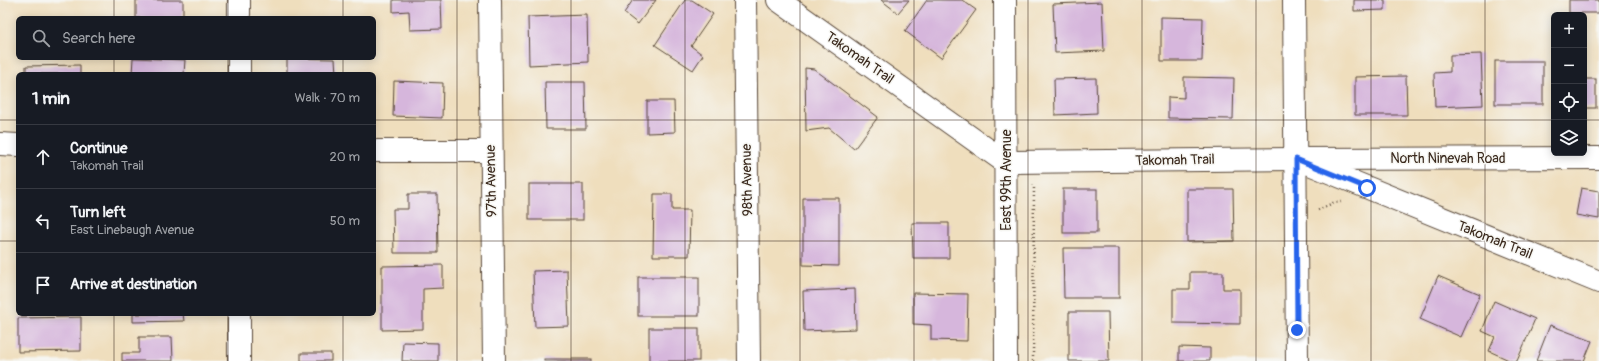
<!DOCTYPE html>
<meta charset="utf-8">
<style>
body{margin:0;font-family:Pangolin,sans-serif;background:#20242c;color:#f1f3f6}
.controls{position:absolute;right:12px;top:12px;display:grid;overflow:hidden;border-radius:6px;box-shadow:0 2px 10px #0003}
.controls button{width:36px;height:36px;display:grid;place-items:center;padding:0;border:0;border-bottom:1px solid #363941;background:#171b24;color:#f1f3f6;font:20px sans-serif}
.stop{position:absolute;width:12px;height:12px;margin:-9px;border:3px solid #2563eb;border-radius:50%;background:#fff}
.stop.end{background:#2563eb;border-color:#fff;box-shadow:0 1px 4px #0008}
.list{margin:0;padding:0;list-style:none}
h2{display:flex;justify-content:space-between;align-items:center;height:52px;margin:0;padding:0 16px;font-size:17px}
h2 small{font-size:13px;font-weight:400;color:#9ea1a6}
.list li{display:grid;grid-template-columns:26px 1fr auto;gap:12px;align-items:center;box-sizing:border-box;height:64px;padding:0 16px;border-top:1px solid #363941}
.list b{display:block;font-size:15px;white-space:nowrap}
.list p{margin:0;font-size:13px;white-space:nowrap;color:#9ea1a6}
.list em{font-size:13px;font-style:normal;color:#9ea1a6}
.icon{flex:none;width:22px;height:22px;fill:none;stroke:currentColor;stroke-width:2;stroke-linecap:round;stroke-linejoin:round}
.map{position:relative;flex:none;width:1599px;height:361px;overflow:hidden}
.search{position:absolute;background:#171b24;box-shadow:0 2px 10px #0003;left:16px;top:16px;width:360px;height:44px;display:flex;align-items:center;gap:10px;box-sizing:border-box;padding:0 14px;border-radius:6px;color:#9ea1a6;font-size:15px}
.panel{position:absolute;background:#171b24;box-shadow:0 2px 10px #0003;left:16px;top:72px;width:360px;height:244px;border-radius:6px}
.map>svg:first-child{display:block}
.building{fill:#d6b6dc}
.lines{fill:none;stroke-linecap:round;stroke-linejoin:round}
.minor-casing{stroke:#564536;stroke-width:24}
.path{stroke:#564536;stroke-width:2.5;stroke-dasharray:1 3;stroke-linecap:butt}
.minor{stroke:#fff;stroke-width:22}
.route{stroke:#2563eb;stroke-width:5}
.grid{fill:none;stroke:#3b2a1e;stroke-width:1;stroke-opacity:0.55}
.labels{text-anchor:middle;dominant-baseline:central;stroke-width:3;stroke-linejoin:round;paint-order:stroke}
.street-label{font-size:14px;fill:#3b2a1e;stroke:#f6f6f2}
</style>
<div class="map">
<svg width="1599" height="361" viewBox="0 0 1599 361">
<rect width="100%" height="100%" fill="#f6f6f2"/>
<filter id="ink" filterUnits="userSpaceOnUse"><feTurbulence type="fractalNoise" baseFrequency=".025" numOctaves="2"/><feDisplacementMap in="SourceGraphic" scale="8" xChannelSelector="R" yChannelSelector="G"/><feConvolveMatrix kernelMatrix="1 2 1 2 8 2 1 2 1" color-interpolation-filters="sRGB"/></filter>
<filter id="wash" filterUnits="userSpaceOnUse"><feTurbulence type="fractalNoise" baseFrequency=".012" numOctaves="4" result="noise"/><feDisplacementMap in="SourceGraphic" scale="16" xChannelSelector="R" yChannelSelector="G"/><feGaussianBlur stdDeviation="0.9" result="paint"/><feColorMatrix in="noise" values="0 0 0 0 0 0 0 0 0 0 0 0 0 0 0 0 0 1.4 0 .05"/><feComposite in="paint" operator="in"/></filter>
<g filter="url(#wash)">
<rect width="100%" height="100%" fill="#efdebd"/>
<g id="blocks">
<!-- building -->
<g class="building">
<rect x="136" y="0" width="47" height="18"/>
<polygon points="393,0 441,0 442,29 410,30 409,11 393,12"/>
<polygon points="633,0 656,0 638,24 624,13"/>
<polygon points="685,0 692,0 713,14 691,46 703,55 693,70 655,45"/>
<polygon points="881,0 909,0 898,13"/>
<polygon points="927,0 962,0 976,10 941,58 905,31"/>
<polygon points="1354,0 1385,0 1385,10 1354,11"/>
<rect x="1569" y="0" width="30" height="13"/>
<polygon points="1102,2 1104,51 1055,53 1053,4"/>
<polygon points="587,15 588,62 529,65 528,17"/>
<polygon points="1161,17 1203,18 1202,61 1161,61"/>
<polygon points="1481,54 1483,105 1435,107 1434,73 1450,72 1450,55"/>
<polygon points="133,58 185,60 184,74 132,74"/>
<polygon points="287,58 335,59 336,74 287,74"/>
<rect x="1495" y="61" width="48" height="43"/>
<polygon points="80,65 80,74 26,74 26,66"/>
<polygon points="805,68 814,69 878,117 854,149 829,128 806,131"/>
<polygon points="1406,76 1407,115 1355,115 1355,77"/>
<polygon points="1184,77 1234,78 1233,119 1168,118 1168,97 1184,98"/>
<polygon points="1096,78 1097,113 1055,115 1054,79"/>
<rect x="1584" y="79" width="12" height="29"/>
<polygon points="394,81 443,83 442,118 393,116"/>
<polygon points="545,82 585,82 586,129 546,129"/>
<polygon points="647,101 674,101 675,132 647,133"/>
<rect x="529" y="184" width="54" height="36"/>
<polygon points="1581,188 1599,191 1599,219 1576,215"/>
<rect x="1063" y="189" width="34" height="44"/>
<polygon points="1187,189 1233,189 1234,241 1187,242"/>
<polygon points="408,194 437,194 438,253 394,253 393,209 408,209"/>
<polygon points="654,194 672,194 672,210 690,210 689,256 653,256"/>
<polygon points="803,198 839,198 839,266 803,265"/>
<polygon points="912,223 949,223 949,258 913,258"/>
<polygon points="1063,248 1119,248 1119,298 1064,298"/>
<polygon points="443,265 443,288 423,289 423,329 382,330 382,266"/>
<polygon points="567,270 569,326 535,327 533,271"/>
<polygon points="1190,272 1223,272 1223,289 1240,289 1240,324 1173,323 1173,289 1190,289"/>
<polygon points="1438,276 1480,294 1461,337 1420,319"/>
<rect x="638" y="277" width="61" height="39"/>
<polygon points="855,289 856,329 804,331 803,291"/>
<polygon points="913,293 968,294 967,341 931,340 931,325 913,324"/>
<polygon points="1494,301 1535,319 1517,361 1511,361 1489,351 1495,337 1482,331"/>
<polygon points="1069,312 1108,312 1109,361 1069,361"/>
<polygon points="133,314 183,314 184,321 133,322"/>
<polygon points="81,317 81,351 18,352 18,318"/>
<polygon points="1550,325 1592,341 1584,361 1536,361"/>
<rect x="649" y="328" width="50" height="33"/>
<polygon points="139,337 172,337 173,361 122,361 122,353 139,353"/>
<polygon points="403,342 438,343 438,361 402,361"/>
<polygon points="1179,347 1210,348 1210,361 1179,361"/>
<rect x="301" y="353" width="30" height="8"/>
<rect x="544" y="359" width="47" height="2"/>
</g>
</g>
</g>
<g filter="url(#ink)">
<use href="#blocks" fill-opacity="0" stroke="#564536" stroke-width="1"/>
<g class="lines">
<defs>
<g id="minor">
<polyline points="490,0 494,361"/>
<polyline points="745,0 749,361"/>
<polyline points="778,0 1005,162 1296,159 1599,158"/>
<polyline points="1005,0 1006,361"/>
<polyline points="1294,0 1297,361"/>
<polyline points="239,18 239,0"/>
<polyline points="239,74 239,58"/>
<polyline points="0,144 18,145"/>
<polyline points="374,151 491,151"/>
<polyline points="1307,163 1599,282"/>
<polyline points="239,314 239,361"/>
</g>
</defs>
<!-- minor casing -->
<use href="#minor" class="minor-casing"/>
<!-- path -->
<g class="path">
<polyline points="1318,210 1333,203 1341,202"/>
<polyline points="1033,361 1034,183"/>
</g>
<!-- minor -->
<use href="#minor" class="minor"/>
</g>
</g>
<g class="lines" filter="url(#ink)">
<!-- route -->
<polyline class="route" points="1297,330 1296,159 1367,188"/>
</g>
<!-- grid -->
<path class="grid" d="M114,0v18M228,0v18M343,0v18M457,0v361M571,0v361M685,0v361M800,0v361M914,0v361M1028,0v361M1142,0v361M1256,0v361M1371,0v361M1485,0v361M114,58v16M228,58v16M343,58v16M0,120h18M374,120h1180M1584,120h15M0,241h18M374,241h1225M114,314v47M228,314v47M343,314v47"/>
<g class="labels">
<!-- street labels -->
<g class="street-label">
<text transform="translate(860 58) rotate(35)">Takomah Trail</text>
<text x="1448" y="158">North Ninevah Road</text>
<text transform="translate(1175 160) rotate(-1)">Takomah Trail</text>
<text transform="translate(747 180) rotate(-91)">98th Avenue</text>
<text transform="translate(1006 180) rotate(-90)">East 99th Avenue</text>
<text transform="translate(491 181) rotate(-91)">97th Avenue</text>
<text transform="translate(1495 240) rotate(22)">Takomah Trail</text>
</g>
</g>
</svg>
<div class="controls">
<button>+</button>
<button>−</button>
<button><svg class="icon" aria-label="locate" viewBox="0 0 24 24"><circle cx="12" cy="12" r="6"/><path d="M12 2v4M12 18v4M2 12h4M18 12h4"/></svg></button>
<button><svg class="icon" aria-label="layers" viewBox="0 0 24 24"><path d="M12 4l9 5-9 5-9-5zM3 14l9 5 9-5"/></svg></button>
</div>
<div class="stop" style="left:1367px;top:188px"></div>
<div class="stop end" style="left:1297px;top:330px"></div>
<div class="search"><svg class="icon" aria-label="search" viewBox="0 0 24 24"><circle cx="10" cy="10" r="6"/><path d="M15 15l6 6"/></svg>Search here</div>
<section class="panel">
<h2>1 min<small>Walk · 70 m</small></h2>
<ul class="list">
<li><svg class="icon" aria-label="ahead" viewBox="0 0 24 24"><path d="M12 20V5M6 11l6-6 6 6"/></svg><div><b>Continue</b><p>Takomah Trail</p></div><em>20 m</em></li>
<li><svg class="icon" aria-label="left" viewBox="0 0 24 24"><path d="M17 20v-9H6M10 6l-5 5 5 5"/></svg><div><b>Turn left</b><p>East Linebaugh Avenue</p></div><em>50 m</em></li>
<li><svg class="icon" aria-label="arrive" viewBox="0 0 24 24"><path d="M6 21V4h12l-3 4 3 4H6"/></svg><div><b>Arrive at destination</b></div></li>
</ul>
</section>
</div>
